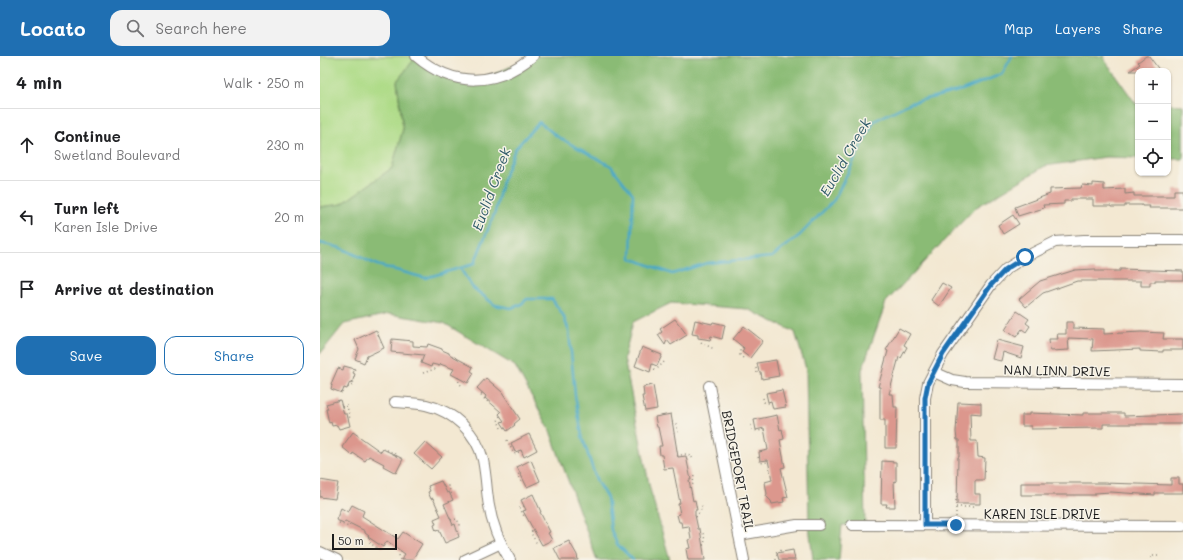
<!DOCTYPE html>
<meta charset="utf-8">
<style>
body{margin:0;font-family:Mali,sans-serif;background:#f2f2f2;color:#202124}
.controls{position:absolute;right:12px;top:12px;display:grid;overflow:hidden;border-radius:8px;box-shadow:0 1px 3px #0004}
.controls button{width:36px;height:36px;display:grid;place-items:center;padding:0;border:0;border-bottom:1px solid #e0e0e0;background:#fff;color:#202124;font:20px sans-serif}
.scale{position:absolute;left:12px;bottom:10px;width:65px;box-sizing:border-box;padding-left:4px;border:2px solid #1c1c1c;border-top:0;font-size:11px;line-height:14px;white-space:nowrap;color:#1c1c1c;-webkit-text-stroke:3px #f7f3e8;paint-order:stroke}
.stop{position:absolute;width:12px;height:12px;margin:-9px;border:3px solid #1f6fb2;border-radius:50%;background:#fff}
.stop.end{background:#1f6fb2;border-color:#fff;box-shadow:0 1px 4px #0008}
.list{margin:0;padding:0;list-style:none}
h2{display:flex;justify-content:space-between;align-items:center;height:52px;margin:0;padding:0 16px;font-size:17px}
h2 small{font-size:13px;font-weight:400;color:#757577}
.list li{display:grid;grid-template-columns:26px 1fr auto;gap:12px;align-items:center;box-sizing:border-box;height:72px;padding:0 16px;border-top:1px solid #e0e0e0}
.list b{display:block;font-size:15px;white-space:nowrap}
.list p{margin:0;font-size:13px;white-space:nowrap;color:#757577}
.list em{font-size:13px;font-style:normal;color:#757577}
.actions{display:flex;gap:8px;padding:12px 16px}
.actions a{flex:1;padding:9px 0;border:1px solid #1f6fb2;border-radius:12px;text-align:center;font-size:14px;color:#1f6fb2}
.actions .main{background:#1f6fb2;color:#fff}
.icon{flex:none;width:22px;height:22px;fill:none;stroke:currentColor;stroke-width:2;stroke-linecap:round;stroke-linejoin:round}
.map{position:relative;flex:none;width:863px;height:504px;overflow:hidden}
header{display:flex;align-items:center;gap:24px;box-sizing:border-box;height:56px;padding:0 20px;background:#1f6fb2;color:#fff}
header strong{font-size:19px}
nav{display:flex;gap:22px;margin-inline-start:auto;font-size:14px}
.search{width:280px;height:36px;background:#f2f2f2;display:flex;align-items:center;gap:10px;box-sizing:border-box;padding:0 14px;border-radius:12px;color:#757577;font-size:15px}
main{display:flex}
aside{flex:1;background:#fff}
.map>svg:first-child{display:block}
.green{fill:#aedb87;stroke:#657c52}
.forest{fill:#8abb74;stroke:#536c48}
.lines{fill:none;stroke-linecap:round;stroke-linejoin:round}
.stream{stroke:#47a8c7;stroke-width:2.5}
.building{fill:#dc978d}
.street-casing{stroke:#888277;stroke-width:12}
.path{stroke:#888277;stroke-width:1.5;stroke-dasharray:1 3;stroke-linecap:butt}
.street{stroke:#fff;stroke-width:10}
.route{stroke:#1f6fb2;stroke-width:5}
.labels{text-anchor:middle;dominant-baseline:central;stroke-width:3;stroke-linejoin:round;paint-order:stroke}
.street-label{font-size:13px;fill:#1c1c1c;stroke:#f7f3e8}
.water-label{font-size:14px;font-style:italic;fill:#2f5b69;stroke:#f7f3e8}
</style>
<header>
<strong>Locato</strong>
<div class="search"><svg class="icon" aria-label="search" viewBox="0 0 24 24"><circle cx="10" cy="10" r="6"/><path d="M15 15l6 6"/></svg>Search here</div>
<nav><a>Map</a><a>Layers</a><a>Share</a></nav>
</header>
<main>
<aside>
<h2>4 min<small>Walk · 250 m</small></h2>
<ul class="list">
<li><svg class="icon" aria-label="ahead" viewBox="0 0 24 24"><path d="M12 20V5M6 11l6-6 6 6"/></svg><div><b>Continue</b><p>Swetland Boulevard</p></div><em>230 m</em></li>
<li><svg class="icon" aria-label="left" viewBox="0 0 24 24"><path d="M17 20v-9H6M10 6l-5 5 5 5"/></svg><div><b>Turn left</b><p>Karen Isle Drive</p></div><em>20 m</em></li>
<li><svg class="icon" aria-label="arrive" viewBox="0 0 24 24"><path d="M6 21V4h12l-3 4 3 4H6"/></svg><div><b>Arrive at destination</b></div></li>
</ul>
<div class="actions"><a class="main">Save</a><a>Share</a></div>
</aside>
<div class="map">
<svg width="863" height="504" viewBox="0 0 863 504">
<rect width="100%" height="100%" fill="#f7f3e8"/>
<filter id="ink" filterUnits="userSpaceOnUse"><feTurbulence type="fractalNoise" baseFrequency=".025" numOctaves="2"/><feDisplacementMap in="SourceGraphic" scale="8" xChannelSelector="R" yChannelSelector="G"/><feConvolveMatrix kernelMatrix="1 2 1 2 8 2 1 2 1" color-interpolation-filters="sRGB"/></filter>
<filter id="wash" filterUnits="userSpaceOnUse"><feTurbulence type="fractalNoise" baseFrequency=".012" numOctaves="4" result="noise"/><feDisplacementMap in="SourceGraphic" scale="16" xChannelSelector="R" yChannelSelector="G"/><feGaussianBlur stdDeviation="0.9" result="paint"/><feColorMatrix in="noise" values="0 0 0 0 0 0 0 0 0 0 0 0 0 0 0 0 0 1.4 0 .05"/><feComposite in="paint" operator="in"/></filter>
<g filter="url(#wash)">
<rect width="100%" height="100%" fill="#f3e8d2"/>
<!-- green -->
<polygon class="green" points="0,0 97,0 77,25 83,73 72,112 22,148 0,151"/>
<!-- forest -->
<g class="forest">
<polygon points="97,0 117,15 164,23 213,0 784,0 784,3 816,48 818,48 818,102 786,101 725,110 655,152 566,246 542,314 545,469 522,469 519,504 493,504 489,469 486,313 475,276 427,253 351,247 313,266 304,302 330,433 350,504 277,504 229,372 195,310 124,267 69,258 24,268 0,298 0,151 22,148 72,112 83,73 77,25"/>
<polygon points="848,48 863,49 863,103 848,103"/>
</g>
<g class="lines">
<!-- stream -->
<g class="stream">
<polyline points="0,187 21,192 57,209 105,222 154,208 175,156 182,126 195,93 219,66 238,81 291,110 313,138 311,202 352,218 387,207 452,201 480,179 514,144 554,65 590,47 642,34 682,18 692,0"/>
<polyline points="140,212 152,231 175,249 191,252 200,249 207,243 232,243 243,259 249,275 255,339 262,380 277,426 287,442 291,474 297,488 313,504"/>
</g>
</g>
<g id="blocks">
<!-- building -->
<g class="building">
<polygon points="826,0 829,0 840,15 810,15 820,8 818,6"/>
<polygon points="773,127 784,128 784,134 805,133 805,138 814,137 814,140 854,140 854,134 863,134 863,152 829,152 830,150 822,150 822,149 805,149 805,151 791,151 791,150 773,150 773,143 751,143 751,145 744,145 744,148 723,149 724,152 698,160 695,151 730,138 730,133 761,132 762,129 773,130"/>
<polygon points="693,159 699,168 683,178 678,169"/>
<polygon points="775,213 775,215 800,215 800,213 863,215 863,224 835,224 835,226 830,226 830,230 821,230 821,225 757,225 723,237 706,251 699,243 720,225 755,214"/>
<polygon points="622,227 631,232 619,250 611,244"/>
<polygon points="697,255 709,263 706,267 710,270 706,276 702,273 696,281 685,274"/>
<polygon points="355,263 367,279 351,289 347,284 345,289 338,279 342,276 340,273"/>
<polygon points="375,264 392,268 393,266 405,269 402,283 391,280 390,284 385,283 378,282 378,279 372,278"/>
<polygon points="746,266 753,266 753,272 784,273 784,278 821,276 844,277 843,283 863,283 863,294 843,294 843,296 820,295 820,293 772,295 773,283 748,282 749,294 730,295 729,283 738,283 737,278 746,278"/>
<polygon points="424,270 443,285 430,302 422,296 424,292 413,283"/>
<polygon points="579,272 590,278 584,289 587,291 581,302 579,301 569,338 573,338 574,351 577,351 576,392 565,392 565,364 560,364 560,331 558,331 568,295 566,294"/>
<polygon points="56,274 64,292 47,300 44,307 35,303 39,293 35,284"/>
<polygon points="72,283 93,285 93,290 107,291 108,288 122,293 122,294 129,297 129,298 153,311 151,315 154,317 148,327 131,318 134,313 120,308 120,310 112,308 111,311 101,307 104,299 71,296"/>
<polygon points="677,284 704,291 701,302 683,296 681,305 672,303"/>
<polygon points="322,291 342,299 337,310 332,308 330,316 315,310"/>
<polygon points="456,304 459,320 442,323 441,316 439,316 437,307"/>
<polygon points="24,310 35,313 33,317 35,318 32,327 30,326 27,333 24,332 22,337 11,333 12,329 11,328 18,312 23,314"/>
<polygon points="166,322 182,336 200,363 194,368 195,369 187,375 181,366 184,365 179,358 181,356 165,342 166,340 157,332"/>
<polygon points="333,329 337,353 325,355 322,340 324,340 323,331"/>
<polygon points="462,334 466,351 453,353 451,345 448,346 446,337"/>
<polygon points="20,344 24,358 27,358 30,370 19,373 17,369 12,370 11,366 9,367 6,353 8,353 6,348"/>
<polygon points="638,346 661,347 661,358 650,357 651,385 657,385 658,401 665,402 664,424 655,424 655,438 660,438 660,448 637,448 638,401 639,401 639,384 637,384 636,376"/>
<polygon points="709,357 763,359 763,357 804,357 804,360 863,358 863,368 783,368 783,372 711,373 711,370 702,370 702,359 709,359"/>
<polygon points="351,358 358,401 366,400 371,424 369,424 373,445 375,444 377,454 375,454 375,459 378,473 380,473 385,504 368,504 366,493 370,492 368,484 371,483 369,470 362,471 361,466 359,466 357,459 360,458 358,448 360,447 353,412 344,413 342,399 340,399 339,390 342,390 338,371 337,371 335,361"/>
<polygon points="457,359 460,374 462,373 464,383 460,384 465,411 461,412 468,441 463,442 464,446 452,448 451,445 446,440 447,438 445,426 452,424 448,404 440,405 439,396 448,394 444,372 436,374 434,364"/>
<polygon points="33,376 61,396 63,393 83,403 76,417 63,410 64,408 49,400 45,405 33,397 32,399 22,391"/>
<polygon points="209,378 217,394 204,401 201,394 195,396 191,387"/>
<polygon points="105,386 122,401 111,413 94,398"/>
<polygon points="211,404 220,425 207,431 197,411"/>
<polygon points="562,405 576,406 576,426 574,425 575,451 566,451 567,448 561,448"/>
<polygon points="851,422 859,422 859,428 863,428 863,437 835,437 835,439 791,436 775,437 775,439 701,439 701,427 783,427 851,429"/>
<polygon points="0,424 18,427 15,443 0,441"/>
<polygon points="121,425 127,437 129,436 133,444 124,448 133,469 135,468 139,481 125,487 119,474 116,475 114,469 116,468 114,463 121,460 113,442 111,443 108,436 110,435 108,430"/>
<polygon points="213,438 221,456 220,456 230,476 228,477 232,484 222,489 203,455 206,454 201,444"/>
<polygon points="32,449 44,455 42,460 78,483 83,476 102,488 92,504 81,504 85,498 67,485 63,491 48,481 49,480 45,477 45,475 25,465 24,467 16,464 21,452 28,456"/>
<polygon points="249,485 257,499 258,504 240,504 234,492"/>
<polygon points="473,494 475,504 459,504 457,497"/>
</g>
</g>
</g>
<g filter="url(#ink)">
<use href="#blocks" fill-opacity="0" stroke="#888277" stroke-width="1"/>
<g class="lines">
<defs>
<g id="street">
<path d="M96,0c37,32 80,31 117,0"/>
<polyline points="614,316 632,324 645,326 863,328"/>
<polyline points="389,330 424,504"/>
<path d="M75,346c11,1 21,1 31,3 27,6 51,28 57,55 2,10 3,20 4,31 2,24 10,48 23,69"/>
<polyline points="532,469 863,470"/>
<polyline points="605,469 605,342 608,327 623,298 671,229 686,213 705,201 735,186 764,184 863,184"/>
<polyline points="419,479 477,469 499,469"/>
<polyline points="0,496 17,504"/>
<polyline points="145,504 181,487"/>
</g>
</defs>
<!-- street casing -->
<use href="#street" class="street-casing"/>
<!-- path -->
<g class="path">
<polyline points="381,282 381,286 382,287 394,293"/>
<polyline points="423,302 420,299 420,295 423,291"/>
<polyline points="436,312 437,317 441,318"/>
<polyline points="330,314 337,313 344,306"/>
<polyline points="103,317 115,313 118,310"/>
<polyline points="138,321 139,327 142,330"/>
<polyline points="28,331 31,331 35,323"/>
<polyline points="162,337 160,339 168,346"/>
<polyline points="443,342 444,346 447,347 451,347"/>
<polyline points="22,351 27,350 30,363"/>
<polyline points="180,360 178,365 181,372"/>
<polyline points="352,366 356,368 358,377"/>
<polyline points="431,369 432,373 437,375 444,374"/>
<polyline points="187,384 194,398 202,395"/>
<polyline points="67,394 77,399 75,402"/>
<path d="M357,400c7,-2 12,-4 16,3"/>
<polyline points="438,401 440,407 449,406"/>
<polyline points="199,418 198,419 203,428"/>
<polyline points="124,432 128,430 132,439"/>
<polyline points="370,432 373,428 374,419"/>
<polyline points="204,450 200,452 204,460"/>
<polyline points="636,451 656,451"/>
<polyline points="376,461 382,452 382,448"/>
<polyline points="636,461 636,441 637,441"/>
<polyline points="131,464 137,463 141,471"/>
<polyline points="19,467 29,471 30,468"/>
<polyline points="212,475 211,477 217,488"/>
<polyline points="50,482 50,487 57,492"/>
<polyline points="383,489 384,489 385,484 383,477"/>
<polyline points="831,502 831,500 838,500"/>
<polyline points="80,504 79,499 82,493"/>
<polyline points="456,504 456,496 462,494"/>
</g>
<!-- street -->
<use href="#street" class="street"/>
</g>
</g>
<g class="lines" filter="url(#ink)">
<!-- route -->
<polyline class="route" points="636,469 605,469 605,342 608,327 623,298 671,229 686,213 705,201"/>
</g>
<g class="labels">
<!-- street labels -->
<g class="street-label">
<text transform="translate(737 314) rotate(1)">NAN LINN DRIVE</text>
<text transform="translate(419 415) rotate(79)">BRIDGEPORT TRAIL</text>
<text x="722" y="457">KAREN ISLE DRIVE</text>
</g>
<!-- water labels -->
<g class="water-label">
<text transform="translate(525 101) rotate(-60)">Euclid Creek</text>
<text transform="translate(171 133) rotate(-70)">Euclid Creek</text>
</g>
</g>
</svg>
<div class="controls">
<button>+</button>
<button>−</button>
<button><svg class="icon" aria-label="locate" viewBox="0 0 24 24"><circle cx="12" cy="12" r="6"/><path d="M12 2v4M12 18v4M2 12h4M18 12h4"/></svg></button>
</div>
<div class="scale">50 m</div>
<div class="stop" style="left:705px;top:201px"></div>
<div class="stop end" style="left:636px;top:469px"></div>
</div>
</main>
